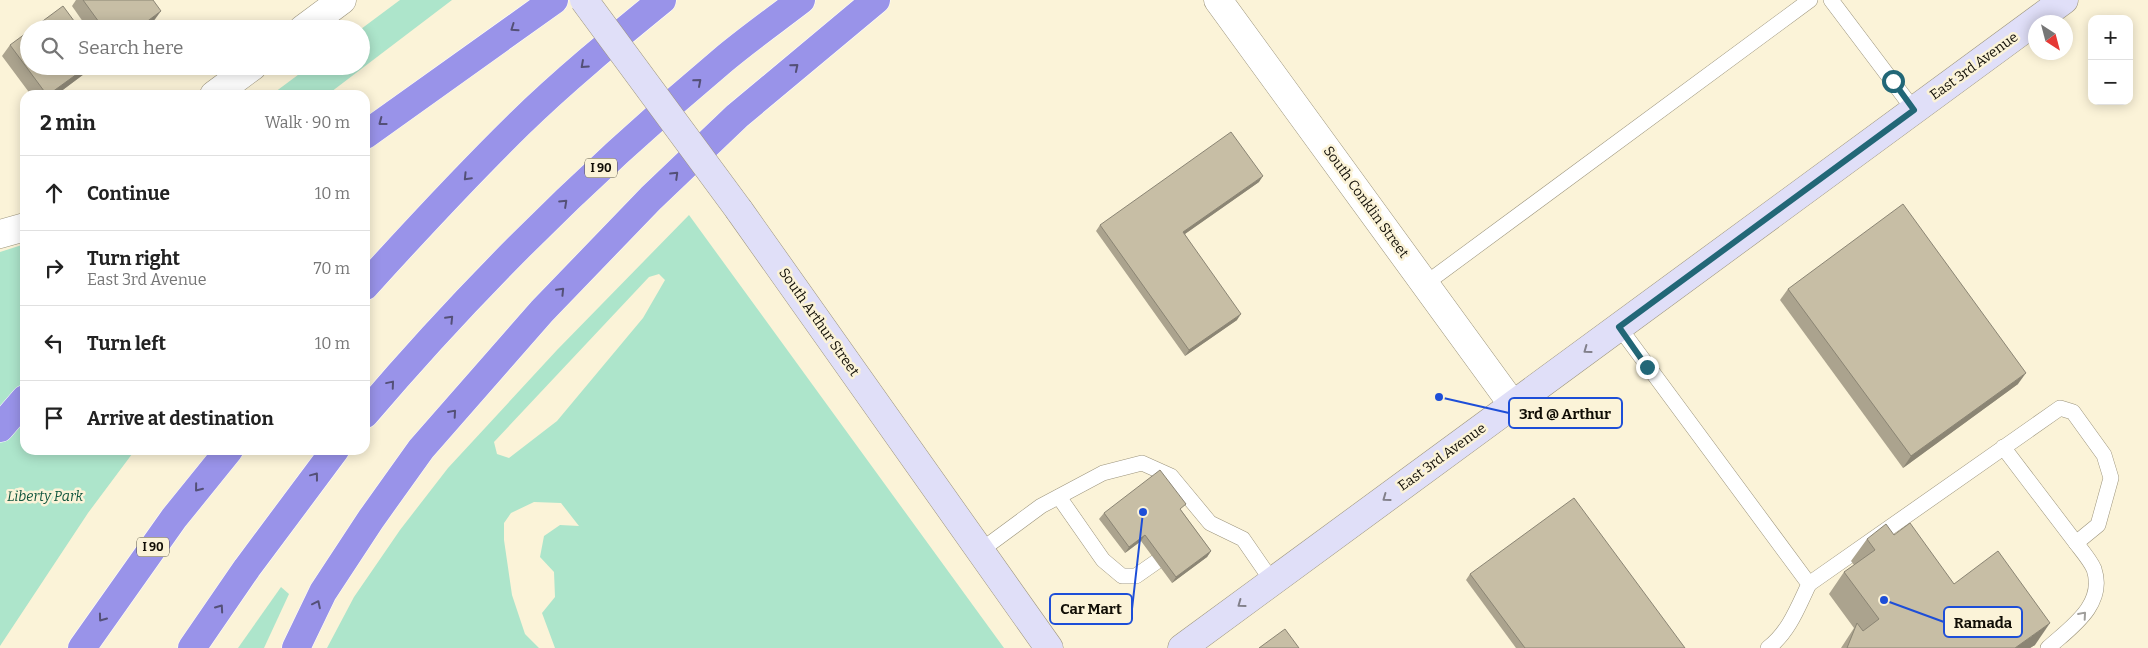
<!DOCTYPE html>
<meta charset="utf-8">
<style>
body{margin:0;font-family:Bitter,serif;background:#f2f2f2;color:#222}
.controls{position:absolute;right:15px;top:15px;display:grid;overflow:hidden;border-radius:10px;box-shadow:0 2px 12px #0003}
.controls button{width:45px;height:45px;display:grid;place-items:center;padding:0;border:0;border-bottom:1px solid #e0e0e0;background:#fff;color:#222;font:25px sans-serif}
.compass{position:absolute;left:2028px;top:15px;width:45px;height:45px;border-radius:50%;background:#fff;box-shadow:0 2px 12px #0003;rotate:144deg}
.stop{position:absolute;width:15px;height:15px;margin:-11px;border:4px solid #226777;border-radius:50%;background:#fff}
.stop.end{background:#226777;border-color:#fff;box-shadow:0 1px 5px #0008}
.list{margin:0;padding:0;list-style:none}
h2{display:flex;justify-content:space-between;align-items:center;height:65px;margin:0;padding:0 20px;font-size:21px}
h2 small{font-size:16px;font-weight:400;color:#767676}
.list li{display:grid;grid-template-columns:32px 1fr auto;gap:15px;align-items:center;box-sizing:border-box;height:75px;padding:0 20px;border-top:1px solid #e0e0e0}
.list b{display:block;font-size:19px;white-space:nowrap}
.list p{margin:0;font-size:16px;white-space:nowrap;color:#767676}
.list em{font-size:16px;font-style:normal;color:#767676}
.icon{flex:none;width:28px;height:28px;fill:none;stroke:currentColor;stroke-width:2;stroke-linecap:round;stroke-linejoin:round}
.map{position:relative;flex:none;width:2148px;height:648px;overflow:hidden}
.search{position:absolute;background:#fff;box-shadow:0 2px 12px #0003;left:20px;top:20px;width:350px;height:55px;display:flex;align-items:center;gap:12px;box-sizing:border-box;padding:0 18px;border-radius:28px;color:#767676;font-size:19px}
.panel{position:absolute;background:#fff;box-shadow:0 2px 12px #0003;left:20px;top:90px;width:350px;height:365px;border-radius:15px}
.map>svg:first-child{display:block}
.green{fill:#ade5cb;fill-rule:evenodd}
.lines{fill:none;stroke-linecap:round;stroke-linejoin:round}
.service-casing{stroke:#9c947c;stroke-width:16}
.minor-casing{stroke:#9c947c;stroke-width:29}
.secondary-casing{stroke:#9c947c;stroke-width:29}
.motorway-casing{stroke:#fff;stroke-width:29}
.service{stroke:#fff;stroke-width:15}
.minor{stroke:#fff;stroke-width:28}
.secondary{stroke:#e0dff8;stroke-width:28}
.motorway{stroke:#9993e9;stroke-width:28}
.secondary-bridge-casing{stroke:#9c947c;stroke-width:29;stroke-linecap:butt}
.secondary-bridge{stroke:#e0dff8;stroke-width:28}
.wall{fill:#aba38e}
.shaded-wall{fill:#8b8574}
.building{fill:#c7bea5;stroke:#8b8574}
.oneway{stroke:#545077}
.oneway2{stroke:#82808b}
.oneway3{stroke:#9f9e9b}
.route{stroke:#226777;stroke-width:6}
.labels{text-anchor:middle;dominant-baseline:central;stroke-width:5;stroke-linejoin:round;paint-order:stroke}
.shield{fill:#fbf3d8;stroke:#565244;stroke-width:1}
.shield-label{font-size:12px;font-weight:bold;fill:#100d05}
.street-label{font-size:14px;fill:#100d05;stroke:#fbf3d8}
.park-label{font-size:14px;font-style:italic;fill:#10563e;stroke:#fbf3d8}
.leader{fill:none;stroke:#1d4ed8;stroke-width:2}
.callout-dot{fill:#1d4ed8;stroke:#fbf3d8;stroke-width:2}
.callout{fill:#fbf3d8;stroke:#1d4ed8;stroke-width:2}
.callout-label{font-size:15px;text-anchor:middle;font-weight:bold;fill:#100d05}
</style>
<div class="map">
<svg width="2148" height="648" viewBox="0 0 2148 648">
<rect width="100%" height="100%" fill="#fbf3d8"/>
<!-- green -->
<g class="green">
<polygon points="400,0 452,0 327,95 271,95 310,66 361,66 361,29"/>
<path d="M689,215l315,433h-449l-13,-35 13,-16 -1,-25 -14,-15 4,-21 16,-11 19,1 -18,-23 -27,-1 -23,11 -7,10v17l8,55 13,39 14,14h-212l27,-51 46,-67 48,-62 109,-118zM659,274l6,6 -22,38 -86,103 -48,37 -12,-4 -3,-12 155,-165z"/>
<polygon points="25,244 25,450 135,450 88,513 0,646 0,252"/>
<polygon points="281,587 289,594 264,648 238,648"/>
</g>
<g class="lines">
<defs>
<g id="service">
<polyline points="1831,0 1914,110"/>
<polyline points="1425,284 1810,0"/>
<path d="M1619,327l190,257c-11,23 -20,48 -41,64"/>
<polyline points="1059,497 1103,560 1122,576 1136,576 1156,562"/>
<polyline points="980,551 1041,506 1103,473 1142,463 1171,476 1210,523 1243,539 1272,581"/>
<polyline points="1809,584 2060,408 2073,412 2104,455 2111,478 2098,525 2076,543 2003,447"/>
<path d="M2048,648c22,-20 58,-43 46,-79 -4,-9 -12,-18 -18,-26"/>
</g>
<g id="minor">
<polyline points="1218,0 1513,405"/>
<polyline points="303,29 342,0"/>
<polyline points="214,95 253,66"/>
<polyline points="0,234 25,227"/>
</g>
<g id="secondary">
<polyline points="739,210 1049,648"/>
<polyline points="1182,648 2064,0"/>
</g>
<g id="motorway">
<polyline points="365,135 554,0"/>
<path d="M365,286c50,-55 101,-110 154,-162 45,-44 94,-84 143,-124"/>
<path d="M365,414c109,-128 229,-246 358,-354 25,-21 52,-40 78,-60"/>
<polyline points="0,428 25,399"/>
<polyline points="82,648 174,518 229,450"/>
<polyline points="192,648 247,568 335,450"/>
<polyline points="296,648 323,592 371,519 421,449 542,311 651,198 737,116 876,0"/>
</g>
</defs>
<!-- service casing -->
<use href="#service" class="service-casing"/>
<!-- minor casing -->
<use href="#minor" class="minor-casing"/>
<!-- secondary casing -->
<use href="#secondary" class="secondary-casing"/>
<!-- motorway casing -->
<use href="#motorway" class="motorway-casing"/>
<!-- service -->
<use href="#service" class="service"/>
<!-- minor -->
<use href="#minor" class="minor"/>
<!-- secondary -->
<use href="#secondary" class="secondary"/>
<!-- motorway -->
<use href="#motorway" class="motorway"/>
<defs>
<polyline id="secondary-bridge" points="584,0 739,210"/>
</defs>
<!-- secondary-bridge casing -->
<use href="#secondary-bridge" class="secondary-bridge-casing"/>
<!-- secondary-bridge -->
<use href="#secondary-bridge" class="secondary-bridge"/>
</g>
<!-- wall -->
<g class="wall">
<polygon points="76,0 153,0 153,22 144,29 88,29 72,6"/>
<polygon points="10,45 29,66 94,66 92,68 56,95 31,95 2,56"/>
<polygon points="1259,182 1185,234 1237,320 1185,356 1096,231 1100,225"/>
<polygon points="1788,289 2018,384 1903,468 1780,300"/>
<polygon points="1181,510 1211,551 1207,557 1172,583 1141,541 1125,553 1099,519 1104,513"/>
<polygon points="1894,535 1954,584 2035,645 2030,648 1841,648 1854,628 1829,594 1844,572 1854,565 1851,561 1867,539"/>
<polygon points="1470,574 1685,648 1516,648 1466,580"/>
</g>
<!-- shaded-wall -->
<g class="shaded-wall">
<polygon points="161,11 153,22 144,29 137,29"/>
<polygon points="88,66 94,66 92,68 56,95 48,95"/>
<polygon points="1263,176 1259,182 1179,238 1183,232"/>
<polygon points="1241,314 1237,320 1185,356 1189,350"/>
<polygon points="2026,373 2018,384 1903,468 1911,456"/>
<polygon points="1145,535 1141,541 1125,553 1129,547"/>
<polygon points="1211,551 1207,557 1172,583 1176,577"/>
<polygon points="2050,623 2035,645 2030,648 2015,648"/>
</g>
<!-- building -->
<g class="building">
<polygon points="83,0 153,0 161,11 137,29 104,29"/>
<polygon points="63,6 80,29 32,29"/>
<polygon points="29,31 29,66 88,66 48,95 47,95 10,45"/>
<polygon points="1231,132 1263,176 1183,232 1241,314 1189,350 1100,225"/>
<polygon points="1903,204 2026,373 1911,456 1788,289"/>
<polygon points="1160,470 1186,504 1180,509 1211,551 1176,577 1145,535 1129,547 1104,513"/>
<polygon points="1574,498 1685,648 1525,648 1470,574"/>
<polygon points="1910,523 1954,584 1998,551 2050,623 2015,648 1847,648 1857,623 1863,631 1879,619 1844,572 1875,550 1867,539 1886,524 1894,535"/>
<polygon points="1285,629 1299,648 1259,648"/>
</g>
<!-- one-way arrows -->
<defs><path id="oneway-chevron" d="M-2-3.5L2.5 0L-2 3.5" fill="none" stroke-width="1.6" stroke-linecap="round" stroke-linejoin="round" transform="scale(1.25)"/></defs>
<g class="oneway">
<use href="#oneway-chevron" transform="translate(514 28) rotate(145)"/>
<use href="#oneway-chevron" transform="translate(584 65) rotate(138)"/>
<use href="#oneway-chevron" transform="translate(795 67) rotate(-40)"/>
<use href="#oneway-chevron" transform="translate(698 82) rotate(-41)"/>
<use href="#oneway-chevron" transform="translate(382 122) rotate(143)"/>
<use href="#oneway-chevron" transform="translate(675 175) rotate(-44)"/>
<use href="#oneway-chevron" transform="translate(467 177) rotate(134)"/>
<use href="#oneway-chevron" transform="translate(564 203) rotate(-43)"/>
<use href="#oneway-chevron" transform="translate(561 291) rotate(-46)"/>
<use href="#oneway-chevron" transform="translate(450 319) rotate(-46)"/>
<use href="#oneway-chevron" transform="translate(391 384) rotate(-50)"/>
<use href="#oneway-chevron" transform="translate(453 413) rotate(-49)"/>
<use href="#oneway-chevron" transform="translate(315 476) rotate(-53)"/>
<use href="#oneway-chevron" transform="translate(198 488) rotate(129)"/>
<use href="#oneway-chevron" transform="translate(317 604) rotate(-64)"/>
<use href="#oneway-chevron" transform="translate(220 608) rotate(-55)"/>
<use href="#oneway-chevron" transform="translate(102 618) rotate(126)"/>
</g>
<g class="oneway2">
<use href="#oneway-chevron" transform="translate(1587 350) rotate(144)"/>
<use href="#oneway-chevron" transform="translate(1386 498) rotate(144)"/>
<use href="#oneway-chevron" transform="translate(1241 604) rotate(144)"/>
</g>
<use class="oneway3" href="#oneway-chevron" transform="translate(2083 615) rotate(-49)"/>
<g class="lines">
<!-- route -->
<polyline class="route" points="1647,367 1619,327 1914,110 1893,81"/>
</g>
<g class="labels">
<!-- shield labels -->
<g class="shield">
<rect x="585" y="158.5" width="32" height="19" rx="4"/>
<rect x="137" y="537.5" width="32" height="19" rx="4"/>
</g>
<g class="shield-label">
<text x="601" y="168">I 90</text>
<text x="153" y="547">I 90</text>
</g>
<!-- street labels -->
<g class="street-label">
<text transform="translate(1974 66) rotate(-36)">East 3rd Avenue</text>
<text transform="translate(1366 202) rotate(54)">South Conklin Street</text>
<text transform="translate(819 322) rotate(55)">South Arthur Street</text>
<text transform="translate(1442 457) rotate(-36)">East 3rd Avenue</text>
</g>
<!-- park labels -->
<g class="park-label">
<text x="45" y="496">Liberty Park</text>
</g>
</g>
<!-- callouts -->
<path class="leader" d="M1439 397L1509 413M1143 512L1132 609M1884 600L1944 622"/>
<g class="callout-dot">
<circle cx="1439" cy="397" r="5"/>
<circle cx="1143" cy="512" r="5"/>
<circle cx="1884" cy="600" r="5"/>
</g>
<g class="callout">
<rect x="1509" y="398" width="113" height="30" rx="5"/>
<rect x="1050" y="594" width="82" height="30" rx="5"/>
<rect x="1944" y="607" width="78" height="30" rx="5"/>
</g>
<g class="callout-label">
<text x="1565" y="419">3rd @ Arthur</text>
<text x="1091" y="614">Car Mart</text>
<text x="1983" y="628">Ramada</text>
</g>
</svg>
<div class="controls">
<button>+</button>
<button>−</button>
</div>
<svg class="compass" viewBox="-18 -18 36 36"><path d="M0-13l5 13h-10z" fill="#e53935"/><path d="M0 13l5-13h-10z" fill="#767676"/></svg>
<div class="stop" style="left:1893px;top:81px"></div>
<div class="stop end" style="left:1647px;top:367px"></div>
<div class="search"><svg class="icon" aria-label="search" viewBox="0 0 24 24"><circle cx="10" cy="10" r="6"/><path d="M15 15l6 6"/></svg>Search here</div>
<section class="panel">
<h2>2 min<small>Walk · 90 m</small></h2>
<ul class="list">
<li><svg class="icon" aria-label="ahead" viewBox="0 0 24 24"><path d="M12 20V5M6 11l6-6 6 6"/></svg><div><b>Continue</b></div><em>10 m</em></li>
<li><svg class="icon" aria-label="right" viewBox="0 0 24 24"><path d="M7 20v-9h11M14 6l5 5-5 5"/></svg><div><b>Turn right</b><p>East 3rd Avenue</p></div><em>70 m</em></li>
<li><svg class="icon" aria-label="left" viewBox="0 0 24 24"><path d="M17 20v-9H6M10 6l-5 5 5 5"/></svg><div><b>Turn left</b></div><em>10 m</em></li>
<li><svg class="icon" aria-label="arrive" viewBox="0 0 24 24"><path d="M6 21V4h12l-3 4 3 4H6"/></svg><div><b>Arrive at destination</b></div></li>
</ul>
</section>
</div>
